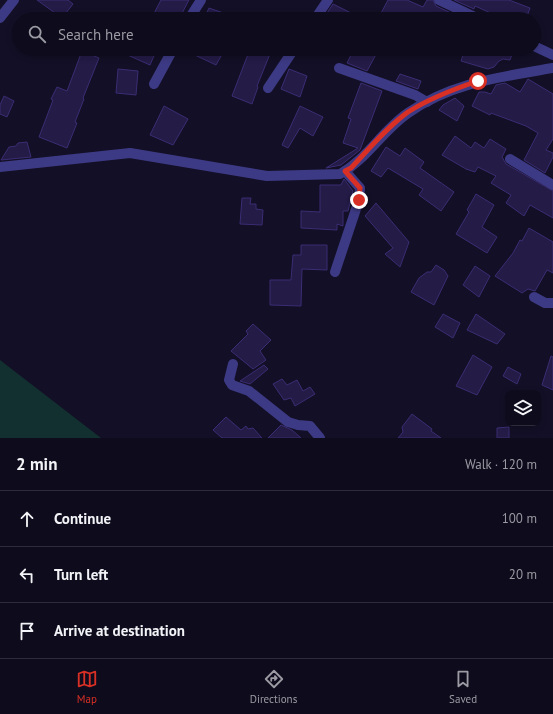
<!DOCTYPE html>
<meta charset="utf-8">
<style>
body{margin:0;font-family:"PT Sans",sans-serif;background:#171425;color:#f1f3f6}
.controls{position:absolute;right:12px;bottom:12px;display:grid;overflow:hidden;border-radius:8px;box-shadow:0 2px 6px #0003}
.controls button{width:36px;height:36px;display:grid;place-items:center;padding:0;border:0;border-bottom:1px solid #2e2b3b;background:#0e0b1c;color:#f1f3f6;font:20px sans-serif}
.stop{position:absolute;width:12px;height:12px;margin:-9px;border:3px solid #d93025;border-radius:50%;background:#fff}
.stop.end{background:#d93025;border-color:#fff;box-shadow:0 1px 4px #0008}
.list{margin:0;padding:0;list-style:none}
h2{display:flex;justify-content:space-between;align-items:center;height:52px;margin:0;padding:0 16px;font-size:17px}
h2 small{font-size:13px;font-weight:400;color:#9b9ba3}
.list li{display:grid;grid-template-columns:26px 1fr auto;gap:12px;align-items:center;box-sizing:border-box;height:56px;padding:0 16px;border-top:1px solid #2e2b3b}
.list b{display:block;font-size:15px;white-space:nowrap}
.list em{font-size:13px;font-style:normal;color:#9b9ba3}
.icon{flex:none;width:22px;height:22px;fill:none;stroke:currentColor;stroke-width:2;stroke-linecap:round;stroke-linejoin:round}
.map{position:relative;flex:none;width:553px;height:438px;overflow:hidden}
.search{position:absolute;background:#0e0b1c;box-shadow:0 2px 6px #0003;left:12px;right:12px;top:12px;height:44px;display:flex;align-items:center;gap:10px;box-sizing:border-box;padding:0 14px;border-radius:22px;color:#9b9ba3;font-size:15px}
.sheet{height:220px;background:#0e0b1c}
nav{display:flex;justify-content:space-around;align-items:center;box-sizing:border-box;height:56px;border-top:1px solid #2e2b3b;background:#0e0b1c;font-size:11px;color:#9b9ba3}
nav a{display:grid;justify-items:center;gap:2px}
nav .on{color:#d93025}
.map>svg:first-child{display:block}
.green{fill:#12302f}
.building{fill:#241b47;stroke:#3b2d73}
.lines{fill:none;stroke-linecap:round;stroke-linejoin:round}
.minor{stroke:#3d3a85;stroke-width:10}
.route{stroke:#d93025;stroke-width:5}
</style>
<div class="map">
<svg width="553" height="438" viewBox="0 0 553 438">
<rect width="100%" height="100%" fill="#130f26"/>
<!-- green -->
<polygon class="green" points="0,360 101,438 0,438"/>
<!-- building -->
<g class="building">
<polygon points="37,0 68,0 73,4 62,18"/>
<polygon points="161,0 189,0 179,19 151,19"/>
<polygon points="388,0 407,0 423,7 427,0 433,0 436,6 464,19 389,19 380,15"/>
<polygon points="454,0 509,0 530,8 526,19 504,19 475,6 474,9"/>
<polygon points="333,4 363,19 323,19"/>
<polygon points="209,8 235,17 235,19 204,19"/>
<polygon points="114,49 157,49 150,65"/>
<polygon points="182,49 225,49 216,65"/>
<polygon points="250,49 272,49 257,86 258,87 252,104 232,96"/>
<polygon points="354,49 379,49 367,71 347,63"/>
<polygon points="465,49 514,49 510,60 503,59 499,61 494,67 488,69 461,61"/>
<polygon points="82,51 99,58 83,98 84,99 75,122 77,123 67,148 39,137 53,100 51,99 57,87 67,91"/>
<polygon points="118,69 138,71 136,95 116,93"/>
<polygon points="289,69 307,76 300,97 281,89"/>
<polygon points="400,74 421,81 418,89 396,81"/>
<polygon points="528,79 553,94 553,139 546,150 553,153 553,157 545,173 524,160 538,133 526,126 491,113 490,115 472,106 479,92 485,92 491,94 496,85 505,83 520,92"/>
<polygon points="361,83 382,91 360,150 341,165 326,168 358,148 343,143 351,119 348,118"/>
<polygon points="4,96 14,101 7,117 0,114 0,105"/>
<polygon points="455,98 464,106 457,121 439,110 443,105"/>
<polygon points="164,106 188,119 173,145 150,135"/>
<polygon points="300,106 323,117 313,136 300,128 288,148 282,145"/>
<polygon points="455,136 471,148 475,142 484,148 490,139 506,149 502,157 506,164 553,191 553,218 530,205 524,216 506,203 511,195 491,183 496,176 478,167 475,172 466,169 442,155"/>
<polygon points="27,142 31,157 1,160 9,147 16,146 18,143"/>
<polygon points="386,147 400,156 405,148 424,162 420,168 454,192 441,211 419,195 423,189 388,168 381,177 371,171"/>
<polygon points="344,179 353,191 348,211 343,211 343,226 337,224 337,230 301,228 301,211 320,212 320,185 341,185"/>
<polygon points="476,194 494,205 482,227 497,237 487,253 456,234 469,212 467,210"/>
<polygon points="242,198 251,198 250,204 256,204 256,209 263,210 262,225 240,224"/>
<polygon points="376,203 409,242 400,267 385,254 393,248 365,216"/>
<polygon points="529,228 553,242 553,273 547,270 535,291 528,289 522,293 495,276 513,253 520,240 522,241"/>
<polygon points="301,245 327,245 327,270 302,269 301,306 270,305 270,280 291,280 293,255 301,255"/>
<polygon points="436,265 444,270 448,276 434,305 411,292 419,278 427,272 431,272"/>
<polygon points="475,266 490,276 479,297 463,285"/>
<polygon points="443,314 460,323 453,338 435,327"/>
<polygon points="476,314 505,334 497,344 467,330"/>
<polygon points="253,324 271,340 260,351 266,360 253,369 231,351 248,334 246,331"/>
<polygon points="473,355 492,367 477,395 456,386"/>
<polygon points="551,356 553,357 553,390 542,385"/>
<polygon points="264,365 268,369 250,384 240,381"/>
<polygon points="508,367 521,374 517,384 503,376"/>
<polygon points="282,379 287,385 297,380 303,391 310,387 315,394 295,406 291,398 284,400 273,384"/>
<polygon points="412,414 432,429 431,431 441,438 398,438 403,432 402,427"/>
<polygon points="226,417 241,430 246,426 248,429 253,428 262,438 222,438 213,430"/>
<polygon points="281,425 292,430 301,438 268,438"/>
<polygon points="509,427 509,438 497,438 497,428"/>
</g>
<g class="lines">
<!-- minor -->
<g class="minor">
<polyline points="439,0 479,19"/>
<polyline points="0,18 14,0"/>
<polyline points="189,19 201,0"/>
<polyline points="315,19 328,0"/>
<polyline points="534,46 553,55"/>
<polyline points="339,68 415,95 427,102"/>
<polyline points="154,84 173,49"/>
<polyline points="268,88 294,49"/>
<polyline points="510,159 553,185"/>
<path d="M0,167l130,-14 137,23 73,-2c27,-15 43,-44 68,-61 44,-31 94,-36 145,-45"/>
<polyline points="335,272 359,200 360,188 345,171"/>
<polyline points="534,297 545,303 553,303"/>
<polyline points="233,364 229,380 232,385 249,391 288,422 298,425 310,426 320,438"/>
</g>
</g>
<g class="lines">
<!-- route -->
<path class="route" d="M359,200l1,-12 -15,-17 6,-3c18,-19 36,-41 57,-56 22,-14 46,-23 70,-31"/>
</g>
</svg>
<div class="controls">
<button><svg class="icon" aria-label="layers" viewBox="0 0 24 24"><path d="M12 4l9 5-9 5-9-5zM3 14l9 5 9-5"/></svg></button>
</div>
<div class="stop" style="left:478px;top:81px"></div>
<div class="stop end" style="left:359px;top:200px"></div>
<div class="search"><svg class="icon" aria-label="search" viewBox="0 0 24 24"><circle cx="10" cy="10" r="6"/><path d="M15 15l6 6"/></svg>Search here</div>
</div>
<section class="sheet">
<h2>2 min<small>Walk · 120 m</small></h2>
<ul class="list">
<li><svg class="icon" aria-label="ahead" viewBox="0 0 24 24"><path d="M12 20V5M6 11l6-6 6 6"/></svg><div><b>Continue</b></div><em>100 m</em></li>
<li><svg class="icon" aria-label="left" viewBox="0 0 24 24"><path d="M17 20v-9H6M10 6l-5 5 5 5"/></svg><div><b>Turn left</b></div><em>20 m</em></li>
<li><svg class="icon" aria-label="arrive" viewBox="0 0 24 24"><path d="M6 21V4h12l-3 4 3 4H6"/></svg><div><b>Arrive at destination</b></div></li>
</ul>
</section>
<nav>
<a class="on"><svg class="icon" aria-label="map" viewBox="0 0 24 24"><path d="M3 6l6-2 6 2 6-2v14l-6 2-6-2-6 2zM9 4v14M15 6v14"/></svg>Map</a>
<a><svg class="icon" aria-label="directions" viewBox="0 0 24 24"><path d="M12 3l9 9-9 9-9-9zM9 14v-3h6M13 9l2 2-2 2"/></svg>Directions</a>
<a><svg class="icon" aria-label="saved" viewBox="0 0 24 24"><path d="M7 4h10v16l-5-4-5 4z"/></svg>Saved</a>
</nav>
